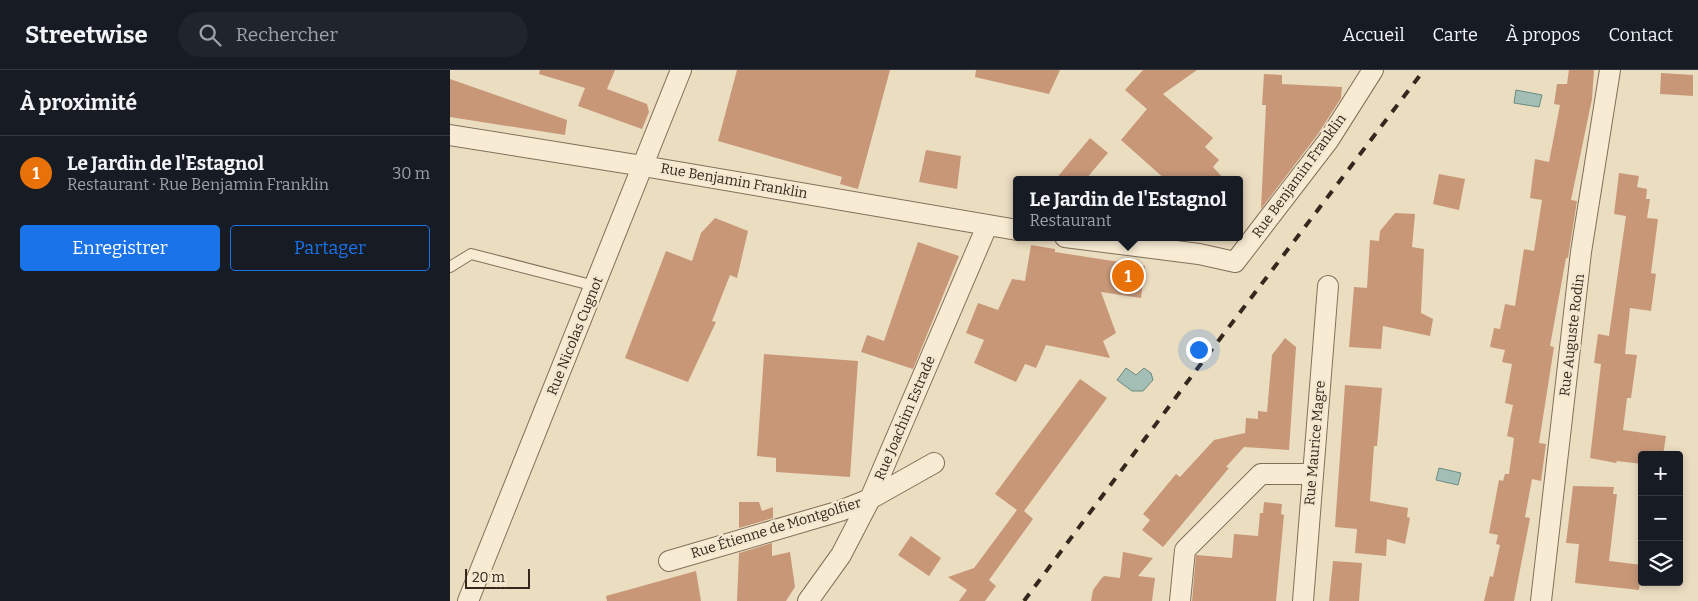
<!DOCTYPE html>
<html lang="fr">
<meta charset="utf-8">
<style>
body{margin:0;font-family:Bitter,serif;background:#20242c;color:#f1f3f6}
.controls{position:absolute;right:15px;bottom:15px;display:grid;overflow:hidden;border-radius:5px;box-shadow:0 2px 8px #0003}
.controls button{width:45px;height:45px;display:grid;place-items:center;padding:0;border:0;border-bottom:1px solid #363941;background:#171b24;color:#f1f3f6;font:25px sans-serif}
.scale{position:absolute;left:15px;bottom:12px;width:65px;box-sizing:border-box;padding-left:5px;border:2px solid #34271d;border-top:0;font-size:14px;line-height:18px;white-space:nowrap;color:#34271d;-webkit-text-stroke:4px #f3e8cf;paint-order:stroke}
.you{position:absolute;left:748px;top:279px;width:18px;height:18px;margin:-12px;border:4px solid #fff;border-radius:50%;background:#1a73e8;box-shadow:0 0 0 8px #1a73e833}
.badge{display:grid;place-items:center;width:32px;height:32px;border-radius:50%;background:#1a73e8;color:#fff;font-size:16px;font-weight:700}
.pin{position:absolute;translate:-50% -50%;border:2px solid #fff;box-shadow:0 1px 5px #0006}
.popup{position:absolute;left:563px;top:106px;width:230px;height:65px;box-sizing:border-box;display:grid;place-content:center;border-radius:5px;background:#171b24;filter:drop-shadow(0 1px 4px #0005);font-size:16px;white-space:nowrap;color:#9ea1a6}
.popup b{font-size:19px;color:#f1f3f6}
.popup::after{content:'';position:absolute;left:50%;top:100%;margin-left:-10px;border:10px solid transparent;border-top-color:#171b24}
.list{margin:0;padding:0;list-style:none}
h2{display:flex;justify-content:space-between;align-items:center;height:65px;margin:0;padding:0 20px;font-size:21px}
h2 small{font-size:16px;font-weight:400;color:#9ea1a6}
.list li{display:grid;grid-template-columns:32px 1fr auto;gap:15px;align-items:center;box-sizing:border-box;height:75px;padding:0 20px;border-top:1px solid #363941}
.list b{display:block;font-size:19px;white-space:nowrap}
.list p{margin:0;font-size:16px;white-space:nowrap;color:#9ea1a6}
.list em{font-size:16px;font-style:normal;color:#9ea1a6}
.actions{display:flex;gap:10px;padding:15px 20px}
.actions a{flex:1;padding:11px 0;border:1px solid #1a73e8;border-radius:5px;text-align:center;font-size:18px;color:#1a73e8}
.actions .main{background:#1a73e8;color:#fff}
.icon{flex:none;width:28px;height:28px;fill:none;stroke:currentColor;stroke-width:2;stroke-linecap:round;stroke-linejoin:round}
.map{position:relative;flex:none;width:1248px;height:531px;overflow:hidden}
header{display:flex;align-items:center;gap:30px;box-sizing:border-box;height:70px;padding:0 25px;background:#171b24;border-bottom:1px solid #363941}
header strong{font-size:24px}
nav{display:flex;gap:28px;margin-inline-start:auto;font-size:18px}
.search{width:350px;height:45px;background:#20242c;display:flex;align-items:center;gap:12px;box-sizing:border-box;padding:0 18px;border-radius:28px;color:#9ea1a6;font-size:19px}
main{display:flex}
aside{flex:1;background:#171b24}
.map>svg:first-child{display:block}
.water{fill:#a3beb5;stroke:#6b8b82}
.building{fill:#c89778}
.lines{fill:none;stroke-linecap:round;stroke-linejoin:round}
.lane-casing{stroke:#836f59;stroke-width:12}
.street-casing{stroke:#836f59;stroke-width:22}
.lane{stroke:#f7ebd3;stroke-width:10}
.street{stroke:#f7ebd3;stroke-width:20}
.rail{stroke:#34271d;stroke-width:4;stroke-dasharray:9 9;stroke-linecap:butt}
.labels{text-anchor:middle;dominant-baseline:central;stroke-width:5;stroke-linejoin:round;paint-order:stroke}
.street-label{font-size:14px;fill:#34271d;stroke:#f3e8cf}
</style>
<header>
<strong>Streetwise</strong>
<div class="search"><svg class="icon" aria-label="search" viewBox="0 0 24 24"><circle cx="10" cy="10" r="6"/><path d="M15 15l6 6"/></svg>Rechercher</div>
<nav><a>Accueil</a><a>Carte</a><a>À propos</a><a>Contact</a></nav>
</header>
<main>
<aside>
<h2>À proximité<small></small></h2>
<ul class="list">
<li><span class="badge" style="background:#e8710a">1</span><div><b>Le Jardin de l'Estagnol</b><p>Restaurant · Rue Benjamin Franklin</p></div><em>30 m</em></li>
</ul>
<div class="actions"><a class="main">Enregistrer</a><a>Partager</a></div>
</aside>
<div class="map">
<svg width="1248" height="531" viewBox="0 0 1248 531">
<rect width="100%" height="100%" fill="#ebddc0"/>
<!-- water -->
<g class="water">
<polygon points="1066,20 1092,25 1089,37 1064,33"/>
<polygon points="676,298 686,305 694,298 701,303 703,310 693,321 682,321 667,310"/>
<polygon points="989,398 1011,403 1008,415 986,410"/>
</g>
<!-- building -->
<g class="building">
<polygon points="90,0 165,0 157,19 197,34 199,42 192,59 128,36 135,18 89,4"/>
<polygon points="287,0 440,0 408,119 390,114 392,107 268,71"/>
<polygon points="526,0 610,0 599,24 525,7"/>
<polygon points="693,0 747,0 713,24 763,68 755,77 769,90 763,97 775,110 716,110 671,70 697,39 675,20"/>
<polygon points="1119,0 1144,0 1142,29 1121,130 1127,131 1118,188 1116,188 1100,276 1104,277 1089,373 1096,374 1091,411 1082,409 1075,447 1080,448 1064,531 1034,531 1040,506 1043,507 1050,475 1046,474 1048,465 1039,463 1049,410 1053,411 1055,404 1059,404 1064,368 1057,366 1063,335 1055,333 1062,294 1052,292 1055,280 1040,277 1044,258 1050,259 1055,234 1065,236 1074,179 1084,181 1092,130 1080,128 1085,89 1099,92 1110,35 1104,34 1107,14 1117,14"/>
<polygon points="1211,3 1243,5 1243,26 1210,24"/>
<polygon points="814,4 832,5 832,14 892,17 891,28 868,64 811,139 816,35 812,35"/>
<polygon points="0,9 117,50 115,65 0,47"/>
<polygon points="640,68 658,83 635,110 605,110"/>
<polygon points="476,80 511,86 507,119 469,112"/>
<polygon points="1169,103 1189,106 1187,117 1197,119 1196,129 1200,129 1197,148 1208,149 1201,203 1206,204 1201,241 1180,238 1175,284 1187,285 1181,328 1177,328 1173,360 1216,366 1213,385 1192,385 1192,394 1167,391 1166,393 1140,388 1151,294 1144,293 1148,264 1159,266 1176,146 1164,144"/>
<polygon points="989,104 1015,109 1009,140 983,134"/>
<polygon points="945,143 965,144 962,177 974,179 971,243 983,249 980,266 933,256 931,279 899,277 904,217 917,218 920,170 929,171 930,161"/>
<polygon points="265,148 298,161 287,208 280,205 262,251 266,252 238,312 175,288 216,181 242,191 251,163"/>
<polygon points="468,172 509,186 463,299 411,282 417,265 434,271"/>
<polygon points="581,175 605,179 605,182 695,196 691,228 651,222 666,263 653,271 660,288 596,275 586,298 575,294 566,312 524,293 534,270 516,263 528,233 548,240 562,209 575,211"/>
<polygon points="835,268 846,277 839,380 794,377 776,397 779,398 713,477 692,460 700,450 693,444 726,404 730,407 764,370 795,363 796,348 808,349 808,341 817,342 822,285"/>
<polygon points="314,284 408,291 400,407 326,402 326,388 307,386"/>
<polygon points="630,309 657,328 574,441 583,449 539,510 546,516 535,531 509,531 517,520 498,507 524,498 567,440 545,424"/>
<polygon points="895,315 932,318 927,376 924,376 920,431 958,438 957,447 960,448 955,474 937,469 936,486 905,483 907,459 885,457"/>
<polygon points="1123,416 1164,417 1163,424 1167,424 1159,491 1192,495 1189,520 1125,513 1129,474 1116,473"/>
<polygon points="289,432 309,432 312,441 323,437 323,448 289,458"/>
<polygon points="814,432 832,434 831,444 834,445 826,531 742,531 746,485 782,488 784,464 808,466 810,443 813,443"/>
<polygon points="461,466 491,488 479,506 448,485"/>
<polygon points="322,473 322,486 340,482 345,517 336,531 287,531 289,483"/>
<polygon points="673,482 703,488 688,506 705,508 702,531 641,531 643,520 651,509 654,506 670,508"/>
<polygon points="883,491 912,493 909,531 879,531"/>
<polygon points="246,501 251,531 157,531 156,526"/>
</g>
<g class="lines">
<defs>
<polyline id="lane" points="0,197 21,184 145,216"/>
<g id="street">
<polyline points="0,65 193,96 567,160"/>
<polyline points="615,167 749,184 785,192 878,71 923,0"/>
<polyline points="219,491 390,441 420,429 484,393"/>
<polyline points="18,531 231,0"/>
<polyline points="358,531 391,485 420,429 537,156"/>
<polyline points="730,531 735,480 811,404 861,404"/>
<polyline points="853,531 878,216"/>
<polyline points="1091,531 1131,182 1160,0"/>
</g>
</defs>
<!-- lane casing -->
<use href="#lane" class="lane-casing"/>
<!-- street casing -->
<use href="#street" class="street-casing"/>
<!-- lane -->
<use href="#lane" class="lane"/>
<!-- street -->
<use href="#street" class="street"/>
<!-- rail -->
<polyline class="rail" points="574,531 741,307 974,0"/>
</g>
<g class="labels">
<!-- street labels -->
<g class="street-label">
<text transform="translate(849 106) rotate(-54)">Rue Benjamin Franklin</text>
<text transform="translate(284 111) rotate(10)">Rue Benjamin Franklin</text>
<text transform="translate(1122 265) rotate(-83)">Rue Auguste Rodin</text>
<text transform="translate(125 266) rotate(-68)">Rue Nicolas Cugnot</text>
<text transform="translate(455 348) rotate(-67)">Rue Joachim Estrade</text>
<text transform="translate(865 373) rotate(-85)">Rue Maurice Magre</text>
<text transform="translate(326 458) rotate(-17)">Rue Étienne de Montgolfier</text>
</g>
</g>
</svg>
<div class="controls">
<button>+</button>
<button>−</button>
<button><svg class="icon" aria-label="layers" viewBox="0 0 24 24"><path d="M12 4l9 5-9 5-9-5zM3 14l9 5 9-5"/></svg></button>
</div>
<div class="scale">20 m</div>
<div class="you"></div>
<div class="pin badge" style="left:678px;top:206px;background:#e8710a">1</div>
<div class="popup"><b>Le Jardin de l'Estagnol</b>Restaurant</div>
</div>
</main>
